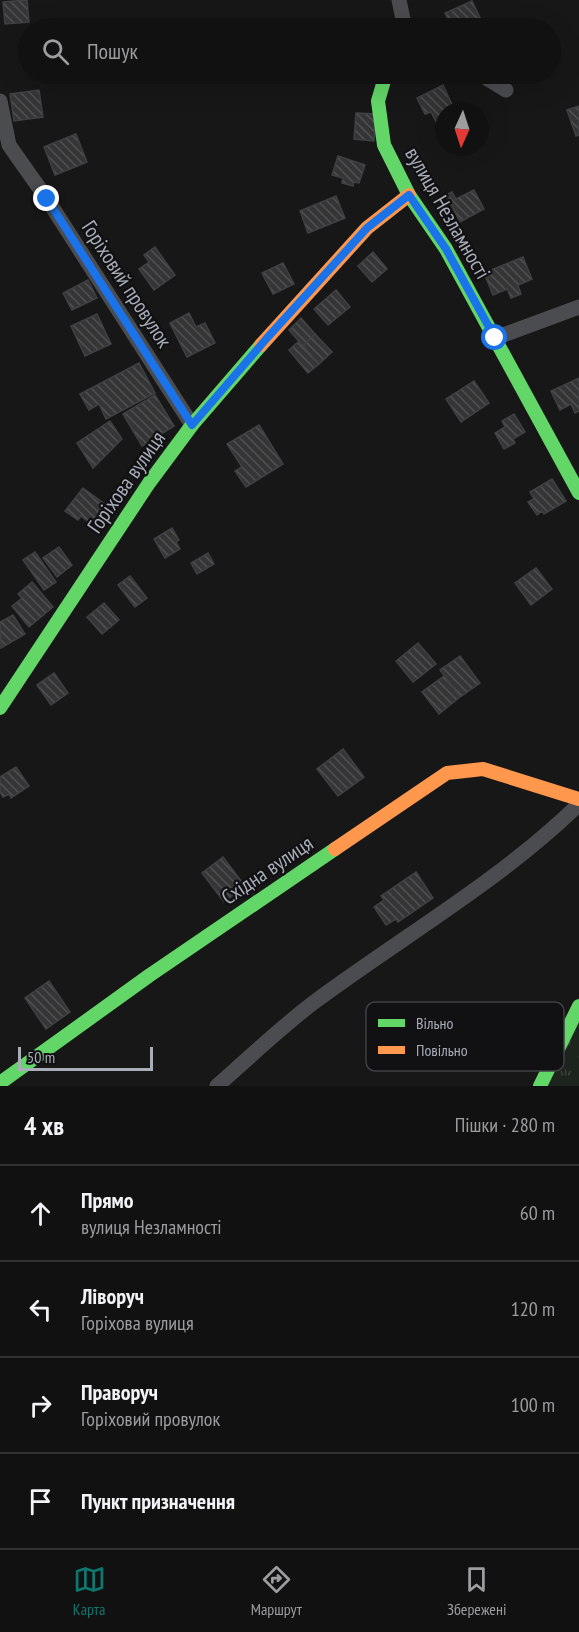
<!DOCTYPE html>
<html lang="uk">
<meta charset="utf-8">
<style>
body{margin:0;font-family:"PT Sans Narrow",sans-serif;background:#1e1f1f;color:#f1f3f6}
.compass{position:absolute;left:435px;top:102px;width:54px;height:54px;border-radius:50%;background:#111;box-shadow:0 6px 24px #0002;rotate:183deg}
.scale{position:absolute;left:18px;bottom:15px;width:135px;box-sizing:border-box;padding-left:6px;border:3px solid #a8adb8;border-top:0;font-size:16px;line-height:21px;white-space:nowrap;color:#a8adb8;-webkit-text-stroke:4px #111113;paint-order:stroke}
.stop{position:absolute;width:18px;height:18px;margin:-14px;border:4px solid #1a73e8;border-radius:50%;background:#fff}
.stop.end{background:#1a73e8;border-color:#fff;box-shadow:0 2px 6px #0008}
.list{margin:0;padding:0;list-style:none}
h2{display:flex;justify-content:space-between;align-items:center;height:78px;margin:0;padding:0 24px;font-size:26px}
h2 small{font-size:20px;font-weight:400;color:#9c9d9f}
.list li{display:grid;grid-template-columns:39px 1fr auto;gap:18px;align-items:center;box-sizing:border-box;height:96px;padding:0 24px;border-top:2px solid #303131}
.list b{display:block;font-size:22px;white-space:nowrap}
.list p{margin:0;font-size:20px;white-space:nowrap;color:#9c9d9f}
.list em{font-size:20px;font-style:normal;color:#9c9d9f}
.icon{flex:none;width:33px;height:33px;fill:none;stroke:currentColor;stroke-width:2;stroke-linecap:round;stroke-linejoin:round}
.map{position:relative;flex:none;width:579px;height:1086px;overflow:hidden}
.search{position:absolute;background:#111;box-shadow:0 6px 24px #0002;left:18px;right:18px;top:18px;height:66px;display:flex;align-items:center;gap:15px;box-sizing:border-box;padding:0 21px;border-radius:33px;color:#9c9d9f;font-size:22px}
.sheet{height:462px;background:#111}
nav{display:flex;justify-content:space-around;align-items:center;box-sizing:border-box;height:84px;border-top:2px solid #303131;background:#111;font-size:16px;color:#9c9d9f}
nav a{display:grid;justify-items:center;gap:3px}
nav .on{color:#0f766e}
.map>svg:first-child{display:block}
.grass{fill:url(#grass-tufts)}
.building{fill:url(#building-back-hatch);stroke:#3f4043;stroke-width:1.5}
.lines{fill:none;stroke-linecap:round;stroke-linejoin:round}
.street{stroke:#4b4c50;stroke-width:15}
.fast{stroke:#63d668;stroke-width:14}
.slow{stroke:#ff974d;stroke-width:14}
.route{stroke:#1a73e8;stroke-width:8}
.labels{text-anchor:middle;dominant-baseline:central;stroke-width:4.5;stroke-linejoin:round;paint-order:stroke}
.street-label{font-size:21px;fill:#a8adb8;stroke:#111113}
.key{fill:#111113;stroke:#3e4045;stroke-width:1.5}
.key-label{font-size:16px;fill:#a8adb8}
</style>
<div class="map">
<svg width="579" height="1086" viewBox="0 0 579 1086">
<defs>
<pattern id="grass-tufts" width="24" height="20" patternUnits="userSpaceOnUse" patternTransform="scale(1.5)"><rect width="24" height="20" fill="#1d241e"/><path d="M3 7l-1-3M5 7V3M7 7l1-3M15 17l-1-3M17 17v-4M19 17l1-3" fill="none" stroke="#3b413d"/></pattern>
<pattern id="building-back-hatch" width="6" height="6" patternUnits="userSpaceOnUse" patternTransform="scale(1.5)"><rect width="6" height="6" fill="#353536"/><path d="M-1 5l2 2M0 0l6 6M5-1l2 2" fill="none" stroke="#4f5051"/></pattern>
</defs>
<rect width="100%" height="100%" fill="#171717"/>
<!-- grass -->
<polygon class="grass" points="579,1006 579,1086 540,1086"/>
<!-- building -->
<g class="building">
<polygon points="27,0 29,22 5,24 3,2"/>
<polygon points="472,1 483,24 475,28 453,28 445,13"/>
<polygon points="443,85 455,111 444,111 444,130 441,131 431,112 425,114 417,98"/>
<polygon points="39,90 43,117 14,121 10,94"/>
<polygon points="579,106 579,135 576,136 567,110"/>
<polygon points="356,113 376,114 374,141 354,139"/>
<polygon points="76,134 87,162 55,175 44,147"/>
<polygon points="338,156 365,165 359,183 354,182 353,186 342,183 343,178 332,175"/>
<polygon points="474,190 484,209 460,222 446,195 452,192 456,199"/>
<polygon points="336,196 345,218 308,233 300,211"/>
<polygon points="155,247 175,275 154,290 139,269 149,262 144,255"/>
<polygon points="373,252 387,269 372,282 358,266"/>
<polygon points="523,257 532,279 518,285 521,294 511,298 507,289 493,295 484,273"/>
<polygon points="283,263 294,284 273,294 262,273"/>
<polygon points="88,280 97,298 72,310 63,293"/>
<polygon points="336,290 350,307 328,325 314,309"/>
<polygon points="189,313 196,327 205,323 215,343 187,357 170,323"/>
<polygon points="97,314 111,344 85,356 71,326"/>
<polygon points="301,318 315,334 303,346 289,330"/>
<polygon points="315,334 332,352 319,364 303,346"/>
<polygon points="299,341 319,364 308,373 289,350"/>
<polygon points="139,363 155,393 106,419 99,404 89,410 80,394"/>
<polygon points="579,378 579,411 575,413 571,404 560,410 551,391"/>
<polygon points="474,381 489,403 461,422 446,399"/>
<polygon points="155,395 174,426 142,446 123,414"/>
<polygon points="514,414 525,432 513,439 515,443 504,449 495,433 505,427 502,421"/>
<polygon points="110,421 122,439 93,468 77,443"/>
<polygon points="259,425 283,464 246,487 235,471 242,467 227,444"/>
<polygon points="552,479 566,501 544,514 542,511 537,515 528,502 534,499 530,492"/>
<polygon points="83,488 106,505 91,524 81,516 78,520 65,511"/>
<polygon points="172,528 179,540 176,542 180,549 165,558 154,539"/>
<polygon points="59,547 72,565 57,577 43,558"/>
<polygon points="35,552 56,582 44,590 23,560"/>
<polygon points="208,553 214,564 197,574 191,563"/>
<polygon points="536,568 552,589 531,605 515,583"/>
<polygon points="130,576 147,598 135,607 118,585"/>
<polygon points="32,582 53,607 29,627 12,606 22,598 18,594"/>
<polygon points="104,603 119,620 102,634 87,617"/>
<polygon points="13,615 25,634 1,648 0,622"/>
<polygon points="418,643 436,664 413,682 396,661"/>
<polygon points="460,656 480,683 460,697 440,670"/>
<polygon points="54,673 68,693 51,705 37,685"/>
<polygon points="444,676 460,697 439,714 422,692"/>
<polygon points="343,749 364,777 338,796 317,769"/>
<polygon points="16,767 29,786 11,798 9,794 3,797 0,792 0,777"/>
<polygon points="223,857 245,886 224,902 202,873"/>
<polygon points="416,872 433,898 398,922 396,919 386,925 374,907 384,900 381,896"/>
<polygon points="49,981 70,1012 46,1029 25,998"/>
</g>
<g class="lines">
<!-- street -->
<g class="street">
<polyline points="399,0 404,24 402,28"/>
<polyline points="480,74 506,90"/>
<polyline points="0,101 9,145 47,199 192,425"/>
<polyline points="495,338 579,307"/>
<path d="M217,1086c33,-29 65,-60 100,-86 88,-65 184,-120 262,-196"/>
</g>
<!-- fast -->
<g class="fast">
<polyline points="386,74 378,101 384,145 409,195 446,249 579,493"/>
<polyline points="0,708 149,483 192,425 261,345"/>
<polyline points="0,1083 150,975 335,849"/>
<polyline points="540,1086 579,1006"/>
</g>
<!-- slow -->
<g class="slow">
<polyline points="261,345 367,228 409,195"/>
<polyline points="335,849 447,773 483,769 579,799"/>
</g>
</g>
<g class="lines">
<!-- route -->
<polyline class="route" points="47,199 192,425 267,338 367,228 409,195 446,249 495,338"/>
</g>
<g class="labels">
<!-- street labels -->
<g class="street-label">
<text transform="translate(448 213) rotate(60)">вулиця Незламності</text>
<text transform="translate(127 284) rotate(57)">Горіховий провулок</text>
<text transform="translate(126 482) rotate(-55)">Горіхова вулиця</text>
<text transform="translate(267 870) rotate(-34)">Східна вулиця</text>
</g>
</g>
<!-- legend -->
<rect x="366" y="1002" width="198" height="69" rx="9" class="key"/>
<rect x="378" y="1019" width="27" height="8" fill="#63d668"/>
<rect x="378" y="1046" width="27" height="8" fill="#ff974d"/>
<g class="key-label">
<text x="416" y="1029">Вільно</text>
<text x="416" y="1056">Повільно</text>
</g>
</svg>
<svg class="compass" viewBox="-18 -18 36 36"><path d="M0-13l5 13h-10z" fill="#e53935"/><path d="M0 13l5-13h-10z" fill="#9c9d9f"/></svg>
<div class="scale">50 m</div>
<div class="stop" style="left:495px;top:338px"></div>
<div class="stop end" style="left:47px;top:199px"></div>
<div class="search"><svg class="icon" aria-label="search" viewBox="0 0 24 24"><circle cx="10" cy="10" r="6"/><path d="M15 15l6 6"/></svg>Пошук</div>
</div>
<section class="sheet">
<h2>4 хв<small>Пішки · 280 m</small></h2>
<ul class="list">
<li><svg class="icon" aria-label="ahead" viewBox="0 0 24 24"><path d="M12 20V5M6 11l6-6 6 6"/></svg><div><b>Прямо</b><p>вулиця Незламності</p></div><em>60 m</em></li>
<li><svg class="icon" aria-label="left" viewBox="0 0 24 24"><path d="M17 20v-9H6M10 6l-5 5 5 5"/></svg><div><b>Ліворуч</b><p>Горіхова вулиця</p></div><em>120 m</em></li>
<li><svg class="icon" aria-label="right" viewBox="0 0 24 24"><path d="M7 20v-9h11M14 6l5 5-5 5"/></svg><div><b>Праворуч</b><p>Горіховий провулок</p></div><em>100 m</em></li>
<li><svg class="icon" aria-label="arrive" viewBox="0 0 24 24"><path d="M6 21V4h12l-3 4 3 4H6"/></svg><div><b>Пункт призначення</b></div></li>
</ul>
</section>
<nav>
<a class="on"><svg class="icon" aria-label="map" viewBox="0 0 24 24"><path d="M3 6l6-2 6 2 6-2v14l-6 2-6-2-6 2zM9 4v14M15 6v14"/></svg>Карта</a>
<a><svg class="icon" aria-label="directions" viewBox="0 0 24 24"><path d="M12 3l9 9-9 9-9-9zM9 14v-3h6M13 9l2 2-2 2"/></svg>Маршрут</a>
<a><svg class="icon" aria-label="saved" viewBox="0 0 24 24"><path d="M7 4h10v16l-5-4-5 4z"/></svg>Збережені</a>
</nav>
